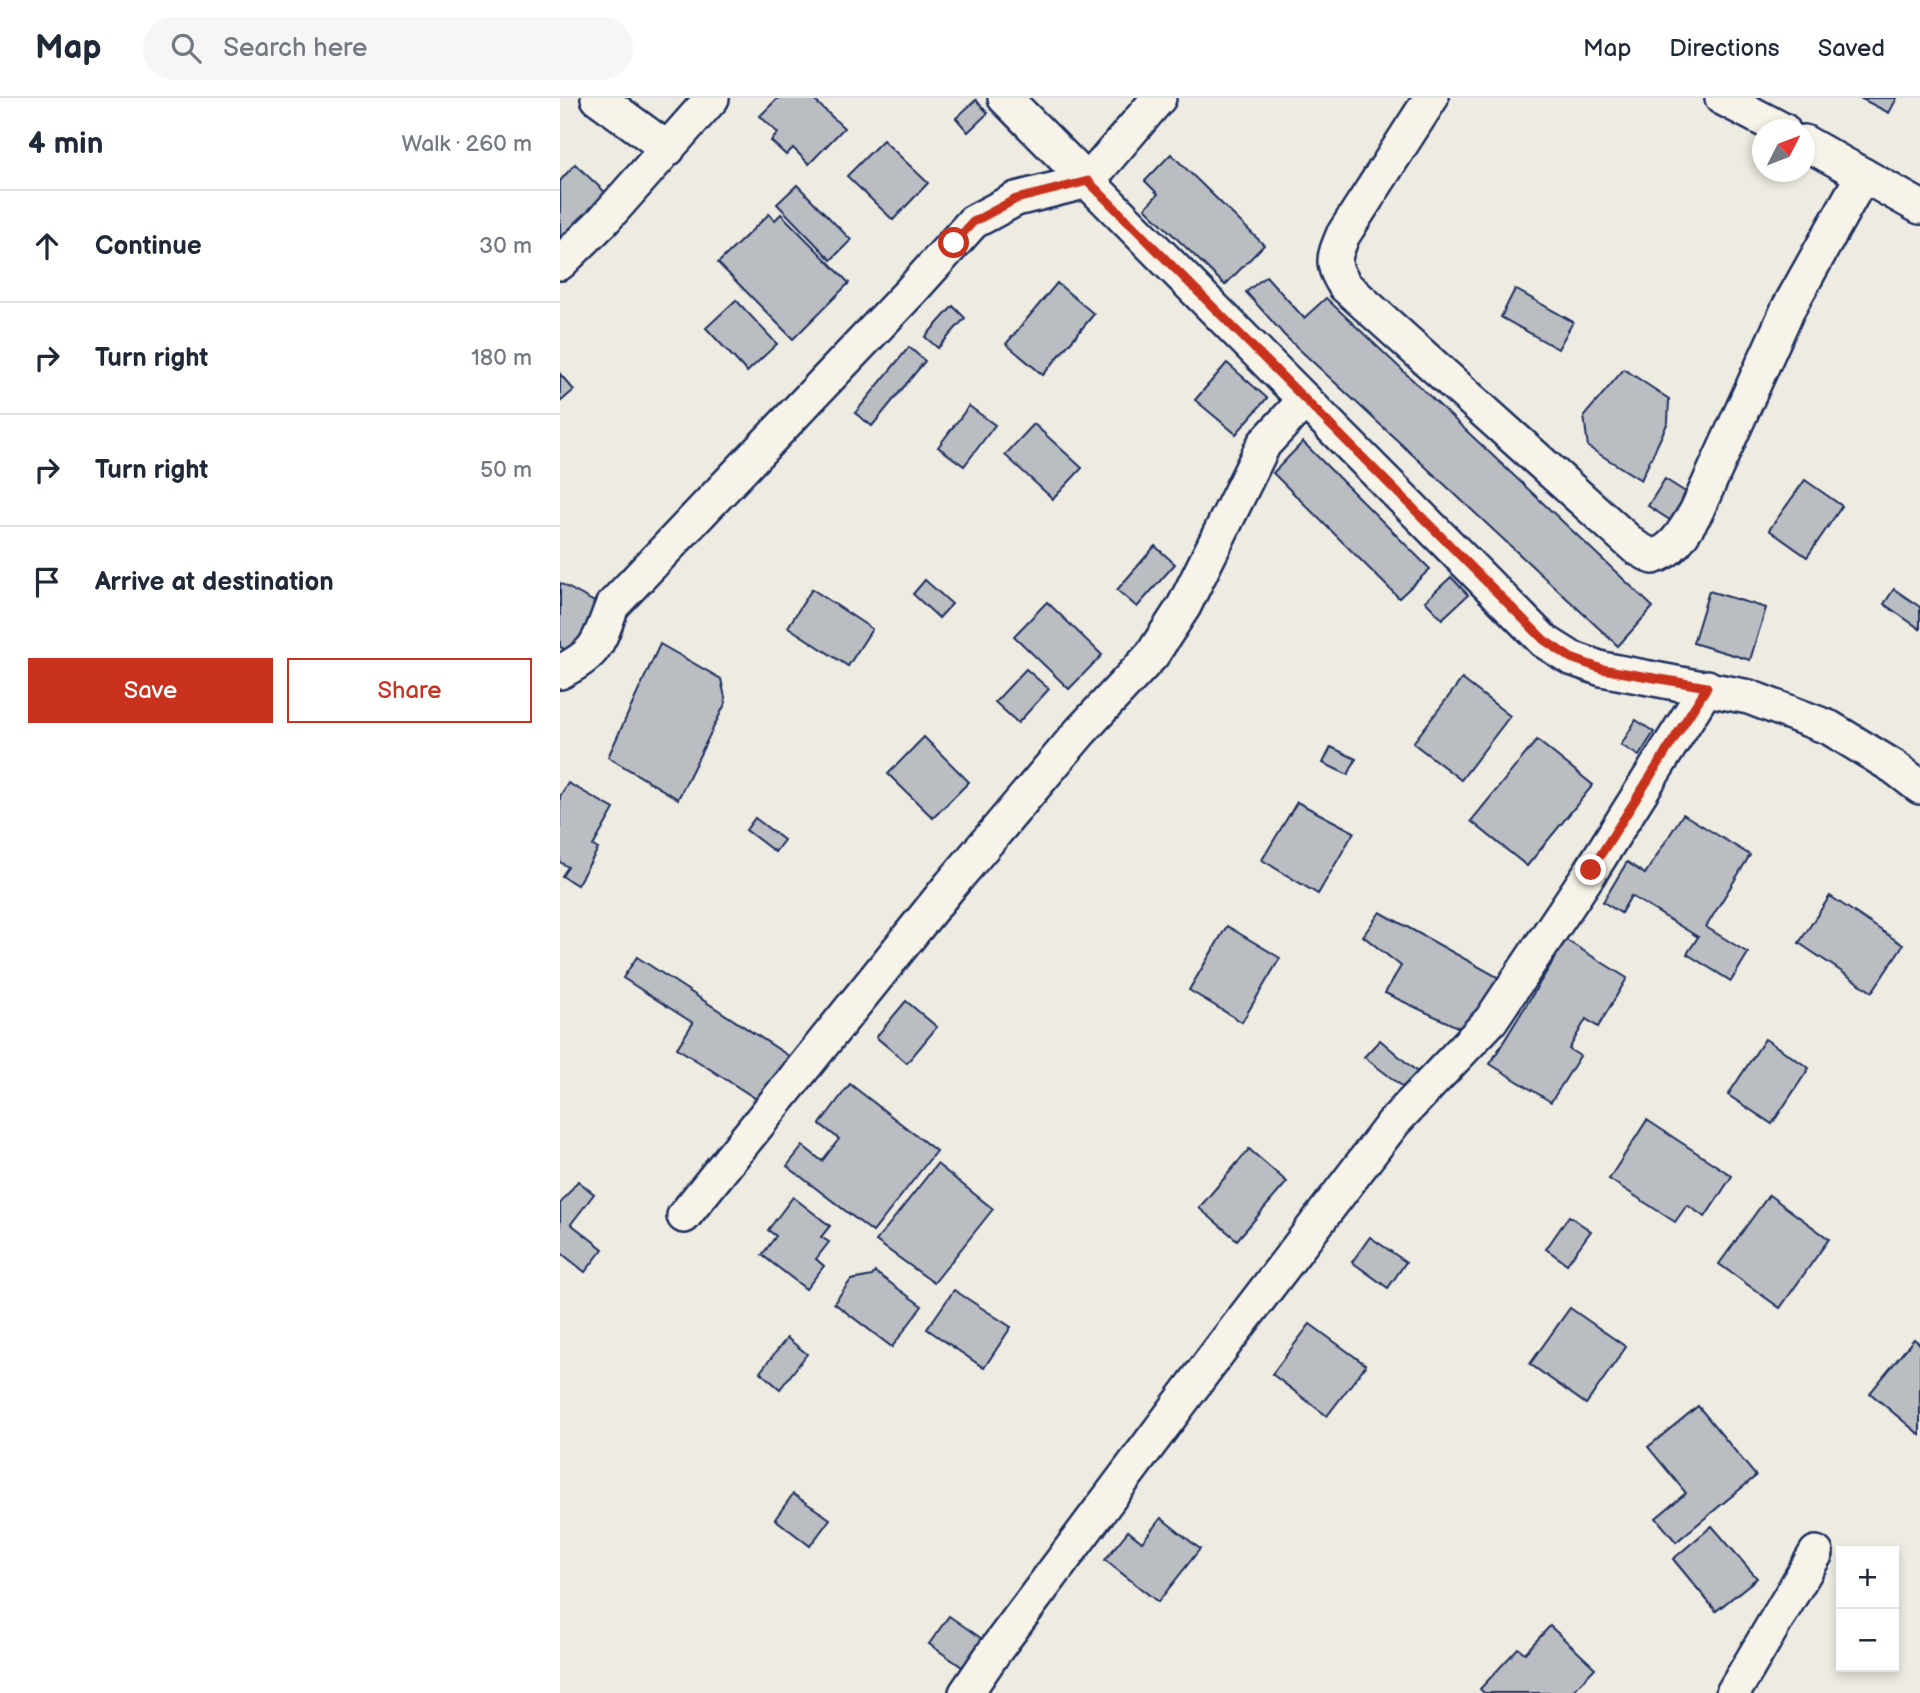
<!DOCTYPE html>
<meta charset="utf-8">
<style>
body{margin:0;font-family:"Balsamiq Sans",sans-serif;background:#f6f6f7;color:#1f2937}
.controls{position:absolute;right:21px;bottom:21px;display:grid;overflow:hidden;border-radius:0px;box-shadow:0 4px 10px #0003}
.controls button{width:63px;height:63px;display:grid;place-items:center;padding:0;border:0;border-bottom:2px solid #e0e1e3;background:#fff;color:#1f2937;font:35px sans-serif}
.compass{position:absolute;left:1192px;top:21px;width:63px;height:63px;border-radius:50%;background:#fff;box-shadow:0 4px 10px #0003;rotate:48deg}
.stop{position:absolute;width:21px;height:21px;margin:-16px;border:5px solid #c8321e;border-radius:50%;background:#fff}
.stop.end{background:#c8321e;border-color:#fff;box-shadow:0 2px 7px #0008}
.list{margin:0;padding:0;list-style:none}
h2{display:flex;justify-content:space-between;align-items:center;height:91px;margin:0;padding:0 28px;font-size:30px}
h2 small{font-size:23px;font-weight:400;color:#747a83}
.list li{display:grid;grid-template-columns:46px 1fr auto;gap:21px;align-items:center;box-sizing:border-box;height:112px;padding:0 28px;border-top:2px solid #e0e1e3}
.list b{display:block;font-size:26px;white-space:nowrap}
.list em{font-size:23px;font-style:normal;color:#747a83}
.actions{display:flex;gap:14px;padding:21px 28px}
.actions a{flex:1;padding:16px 0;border:2px solid #c8321e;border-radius:0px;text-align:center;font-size:24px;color:#c8321e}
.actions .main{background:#c8321e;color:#fff}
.icon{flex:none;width:38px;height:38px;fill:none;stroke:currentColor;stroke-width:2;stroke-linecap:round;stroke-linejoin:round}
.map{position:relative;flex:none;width:1360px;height:1595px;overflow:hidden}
header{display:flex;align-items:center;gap:42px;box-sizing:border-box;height:98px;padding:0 35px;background:#fff;border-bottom:2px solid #e0e1e3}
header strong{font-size:33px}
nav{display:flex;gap:38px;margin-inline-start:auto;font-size:24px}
.search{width:490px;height:63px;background:#f6f6f7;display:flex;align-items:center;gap:18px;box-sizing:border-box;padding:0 24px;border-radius:38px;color:#747a83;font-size:26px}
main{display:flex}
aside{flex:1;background:#fff}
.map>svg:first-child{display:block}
.building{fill:#babdc2;stroke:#1b2f5e;stroke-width:2}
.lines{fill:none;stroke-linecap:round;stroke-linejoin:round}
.minor-casing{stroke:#1b2f5e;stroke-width:38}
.minor{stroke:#f7f3e8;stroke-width:33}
.route{stroke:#c8321e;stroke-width:9}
</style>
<header>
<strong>Map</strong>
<div class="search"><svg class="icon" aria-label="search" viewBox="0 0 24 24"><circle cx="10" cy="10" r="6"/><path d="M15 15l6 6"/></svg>Search here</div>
<nav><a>Map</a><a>Directions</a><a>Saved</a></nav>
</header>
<main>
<aside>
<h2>4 min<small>Walk · 260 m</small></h2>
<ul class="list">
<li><svg class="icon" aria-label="ahead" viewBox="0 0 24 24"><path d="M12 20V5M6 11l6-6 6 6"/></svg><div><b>Continue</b></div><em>30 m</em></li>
<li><svg class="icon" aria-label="right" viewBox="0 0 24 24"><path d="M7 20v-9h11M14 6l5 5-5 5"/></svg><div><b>Turn right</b></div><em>180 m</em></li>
<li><svg class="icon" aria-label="right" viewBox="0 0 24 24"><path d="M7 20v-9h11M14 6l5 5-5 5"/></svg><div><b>Turn right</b></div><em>50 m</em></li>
<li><svg class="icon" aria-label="arrive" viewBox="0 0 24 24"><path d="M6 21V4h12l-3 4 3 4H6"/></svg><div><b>Arrive at destination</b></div></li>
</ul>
<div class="actions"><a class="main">Save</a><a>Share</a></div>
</aside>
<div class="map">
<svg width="1360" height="1595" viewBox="0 0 1360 1595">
<rect width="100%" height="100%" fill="#eeebe2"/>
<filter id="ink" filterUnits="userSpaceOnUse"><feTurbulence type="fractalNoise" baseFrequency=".0143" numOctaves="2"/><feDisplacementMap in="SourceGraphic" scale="14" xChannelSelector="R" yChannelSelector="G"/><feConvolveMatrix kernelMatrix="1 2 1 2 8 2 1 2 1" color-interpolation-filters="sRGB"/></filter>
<g filter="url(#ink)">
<!-- building -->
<g class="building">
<polygon points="218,0 252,0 284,30 249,66 233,50 226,57 211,43 218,35 200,18"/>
<polygon points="1300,0 1337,0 1329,15"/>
<polygon points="416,2 428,15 408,34 396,20"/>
<polygon points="323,42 368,85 333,122 287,78"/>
<polygon points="611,56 704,147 665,187 585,110 598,96 585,83"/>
<polygon points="15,66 47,96 0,147 0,83"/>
<polygon points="237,87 291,142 271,162 217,106"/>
<polygon points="209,116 215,122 221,116 289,185 233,241 158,165"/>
<polygon points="706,178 744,220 766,200 1093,509 1058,548 725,238 686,194"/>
<polygon points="497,185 534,216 483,277 446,246"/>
<polygon points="955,191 1013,224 998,251 941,219"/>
<polygon points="176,202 217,246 187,274 146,230"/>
<polygon points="393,208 405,220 378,250 365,239"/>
<polygon points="349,249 365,263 312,328 295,315"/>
<polygon points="667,265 707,300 676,336 635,302"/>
<polygon points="1064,271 1109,301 1108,324 1081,382 1028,349 1024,318"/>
<polygon points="0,276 14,292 0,304"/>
<polygon points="409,308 435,327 404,368 378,349"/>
<polygon points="474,326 522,370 493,401 445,357"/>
<polygon points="743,344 870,471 839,500 713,375"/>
<polygon points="1105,381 1127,395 1110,422 1088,408"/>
<polygon points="1245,382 1282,408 1247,459 1209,432"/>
<polygon points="595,448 615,466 577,509 557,492"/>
<polygon points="891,479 908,497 882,521 865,503"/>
<polygon points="365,482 392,506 379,520 353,496"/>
<polygon points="0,485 45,510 18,558 0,549"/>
<polygon points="252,491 312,531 288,568 228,529"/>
<polygon points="1334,491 1360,509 1360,531 1324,506"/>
<polygon points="1149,493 1206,510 1190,562 1133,545"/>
<polygon points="487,504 542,557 509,591 454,538"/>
<polygon points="100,546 161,581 166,604 118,701 48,659"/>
<polygon points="466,571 489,591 458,625 435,604"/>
<polygon points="902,581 950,618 901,682 853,645"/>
<polygon points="1076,622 1094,634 1079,658 1061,647"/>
<polygon points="364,639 409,684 373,720 328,676"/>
<polygon points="977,642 1033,687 967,768 911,723"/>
<polygon points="771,649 796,661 788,677 763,665"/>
<polygon points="8,685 54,711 33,748 38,751 17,787 2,778 8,769 0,764 0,698"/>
<polygon points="737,704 794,734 758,796 702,762"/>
<polygon points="1123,716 1190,757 1146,829 1188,855 1171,883 1127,856 1138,839 1071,798 1061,815 1043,804 1067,764 1085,776"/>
<polygon points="195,720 224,742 215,754 186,732"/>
<polygon points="1270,798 1343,847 1312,894 1239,845"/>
<polygon points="820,814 943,882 908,934 825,895 841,868 803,838"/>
<polygon points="667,828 720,860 682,924 629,892"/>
<polygon points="1006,842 1067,880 1038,929 1026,921 1009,951 1020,958 991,1004 930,966"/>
<polygon points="77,859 238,964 209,1009 117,950 133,925 63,880"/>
<polygon points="346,903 377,929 347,965 316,939"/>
<polygon points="1205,941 1249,970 1212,1026 1168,997"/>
<polygon points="820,942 863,979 847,992 804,959"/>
<polygon points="290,986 376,1053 313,1134 227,1068 243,1048 262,1063 279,1041 260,1026"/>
<polygon points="1087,1022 1172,1078 1145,1119 1127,1107 1115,1124 1049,1081"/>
<polygon points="689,1051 727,1084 677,1142 639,1110"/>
<polygon points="377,1066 433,1111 374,1185 316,1143"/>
<polygon points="18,1083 34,1096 11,1126 43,1151 25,1174 0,1154 0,1106"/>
<polygon points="1209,1097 1269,1141 1220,1210 1159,1166"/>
<polygon points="233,1099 270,1128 261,1139 269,1144 256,1161 264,1168 246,1191 202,1157 216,1138 208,1132"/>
<polygon points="1009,1118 1031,1133 1007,1166 986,1151"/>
<polygon points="810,1139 846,1164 828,1190 792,1164"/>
<polygon points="315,1174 362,1208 332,1249 274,1205 291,1182 312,1178"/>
<polygon points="394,1192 451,1229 424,1270 367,1231"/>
<polygon points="1010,1210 1066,1249 1026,1306 970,1266"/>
<polygon points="750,1226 806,1267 767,1318 712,1276"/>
<polygon points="227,1240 247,1256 220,1291 200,1274"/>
<polygon points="1354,1241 1360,1246 1360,1337 1310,1295"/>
<polygon points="1138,1308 1196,1378 1116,1444 1096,1420 1126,1395 1088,1349"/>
<polygon points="233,1396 270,1421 250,1448 215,1421"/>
<polygon points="601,1420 640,1451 598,1504 545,1462 568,1433 582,1444"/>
<polygon points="1152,1428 1197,1480 1156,1513 1113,1461"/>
<polygon points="389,1518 425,1543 405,1571 369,1546"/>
<polygon points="990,1528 1035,1570 1011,1595 924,1595 920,1591 958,1550 965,1555"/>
</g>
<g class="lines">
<defs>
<g id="minor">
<polyline points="38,0 108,51"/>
<polyline points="445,0 984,543 1011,560 1042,571 1189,599 1270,630 1334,669 1360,689"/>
<path d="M871,0l-88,137c-10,24 -12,28 2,51l290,261 18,10c22,-7 31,-26 43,-45l92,-203 75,-134"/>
<polyline points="1162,0 1223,32"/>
<polyline points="1244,44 1360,109"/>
<polyline points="0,165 42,124 152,0"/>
<path d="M0,574c38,-19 38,-29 52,-66l299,-315 62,-69 43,-23 72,-18 71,-83"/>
<polyline points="124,1118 389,789 520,634 592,557 624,508 704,346 745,302"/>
<polyline points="406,1595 434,1554 662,1249 834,1024 931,922 1031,773 1147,589"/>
<polyline points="1173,1595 1256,1455"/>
</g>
</defs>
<!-- minor casing -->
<use href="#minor" class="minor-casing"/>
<!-- minor -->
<use href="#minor" class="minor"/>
</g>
</g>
<g class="lines" filter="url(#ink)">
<!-- route -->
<polyline class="route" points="394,145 413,124 456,101 528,83 984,542 1011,560 1042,571 1147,589 1031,772"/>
</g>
</svg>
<div class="controls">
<button>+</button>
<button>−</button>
</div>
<svg class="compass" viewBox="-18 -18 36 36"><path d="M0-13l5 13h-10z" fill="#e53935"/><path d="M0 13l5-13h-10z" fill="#747a83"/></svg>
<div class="stop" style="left:394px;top:145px"></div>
<div class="stop end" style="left:1031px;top:772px"></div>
</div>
</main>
